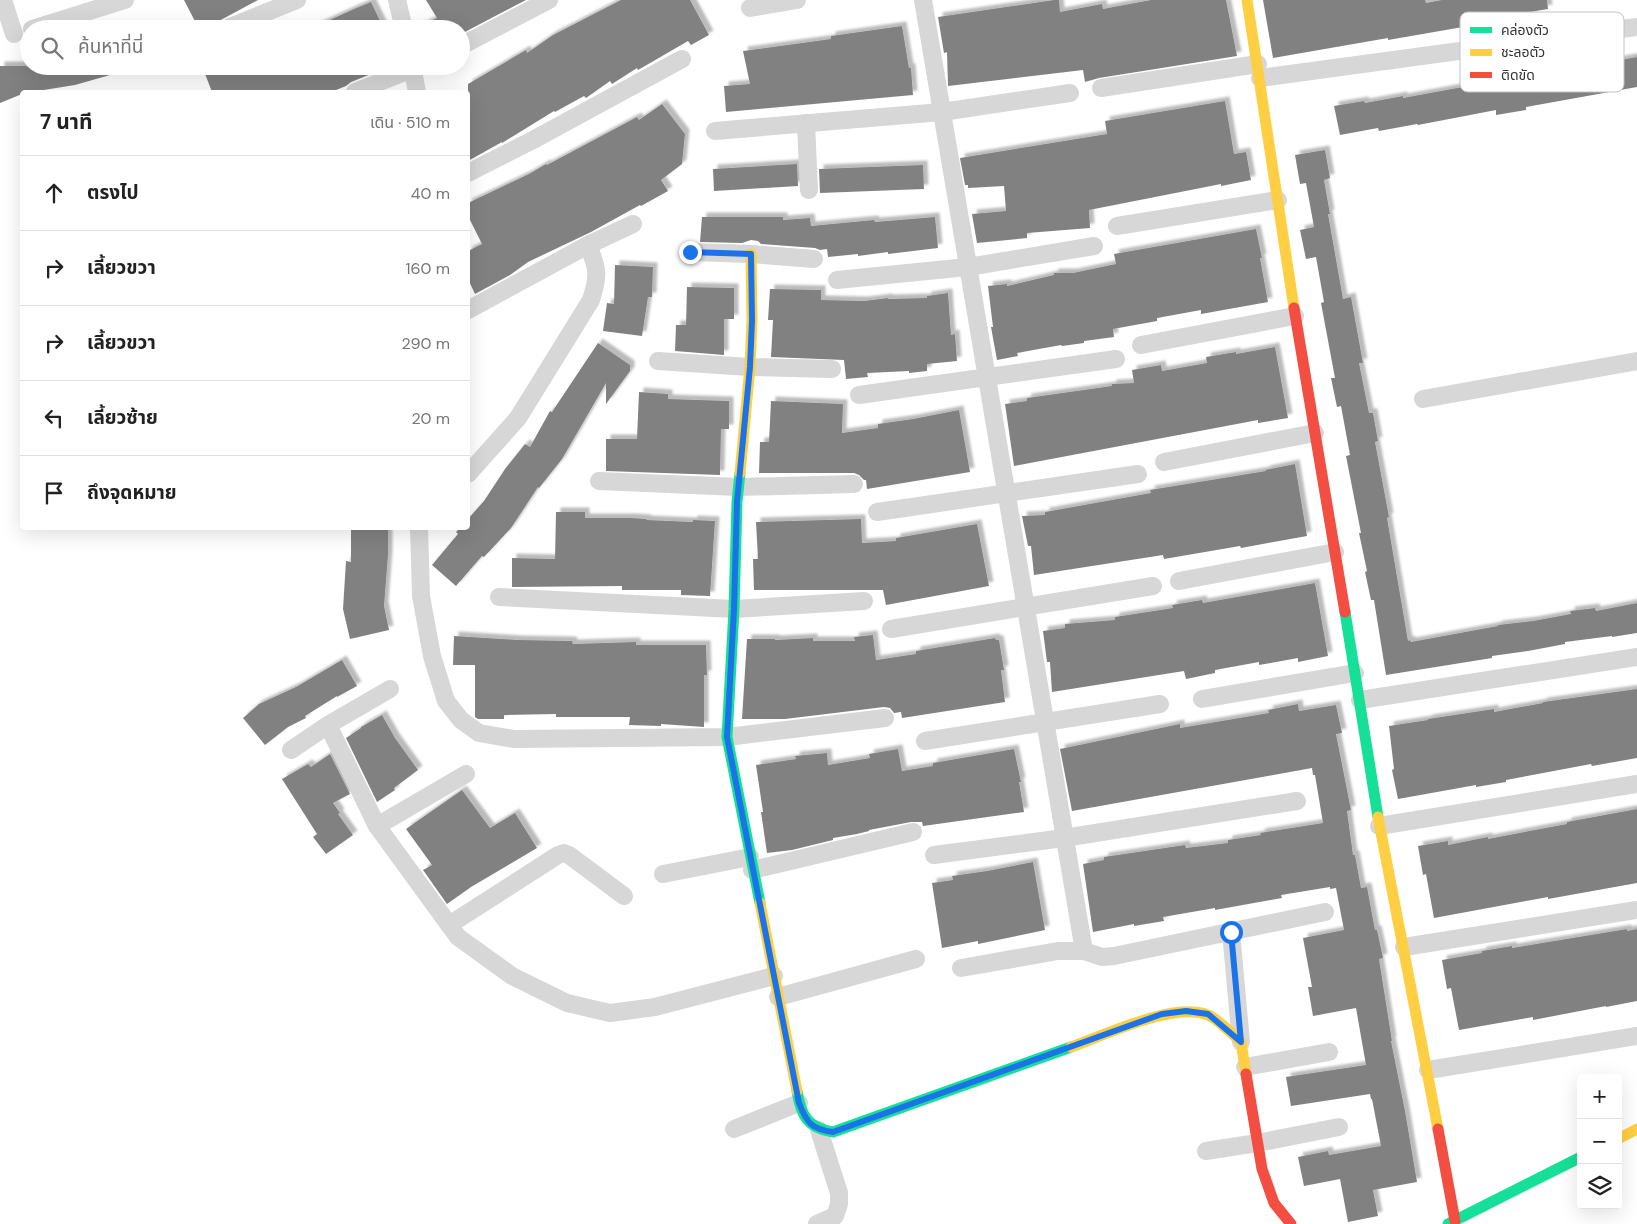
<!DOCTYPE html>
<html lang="th">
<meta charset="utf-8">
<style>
body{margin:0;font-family:"DM Sans","Noto Sans Thai",sans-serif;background:#f2f2f2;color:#222}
.controls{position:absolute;right:15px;bottom:15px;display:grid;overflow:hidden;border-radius:5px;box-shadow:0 5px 20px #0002}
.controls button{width:45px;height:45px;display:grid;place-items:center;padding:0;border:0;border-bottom:1px solid #e0e0e0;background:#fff;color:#222;font:25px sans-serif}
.stop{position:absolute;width:15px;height:15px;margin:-11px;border:4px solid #1a73e8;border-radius:50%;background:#fff}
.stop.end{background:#1a73e8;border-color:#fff;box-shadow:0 1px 5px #0008}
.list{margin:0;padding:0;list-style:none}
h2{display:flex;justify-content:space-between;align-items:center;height:65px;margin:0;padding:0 20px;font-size:21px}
h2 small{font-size:16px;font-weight:400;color:#767676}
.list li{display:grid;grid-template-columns:32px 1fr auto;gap:15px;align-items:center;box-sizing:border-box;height:75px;padding:0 20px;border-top:1px solid #e0e0e0}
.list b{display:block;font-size:19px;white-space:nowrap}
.list em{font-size:16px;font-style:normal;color:#767676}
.icon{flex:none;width:28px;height:28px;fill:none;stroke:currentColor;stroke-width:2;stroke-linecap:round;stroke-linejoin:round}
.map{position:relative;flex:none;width:1637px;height:1224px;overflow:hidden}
.search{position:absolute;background:#fff;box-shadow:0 5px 20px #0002;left:20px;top:20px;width:450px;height:55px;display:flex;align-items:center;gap:12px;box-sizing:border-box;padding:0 18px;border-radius:28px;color:#767676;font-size:19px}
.panel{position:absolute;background:#fff;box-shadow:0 5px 20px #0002;left:20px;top:90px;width:450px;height:440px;border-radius:5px}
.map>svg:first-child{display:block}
.building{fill:#818181;filter:url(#shadow)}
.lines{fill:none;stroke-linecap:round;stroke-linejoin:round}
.street{stroke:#d7d7d7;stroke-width:18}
.fast{stroke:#16e098;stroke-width:11}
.slow{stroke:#ffcf43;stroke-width:11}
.jam{stroke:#f24e42;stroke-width:11}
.route{stroke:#1a73e8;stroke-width:6}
.key{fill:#fff;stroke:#c2c2c2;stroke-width:1}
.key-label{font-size:14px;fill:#333}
</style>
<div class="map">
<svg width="1637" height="1224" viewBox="0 0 1637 1224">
<defs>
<filter id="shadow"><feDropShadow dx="4.5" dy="-4.5" stdDeviation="1" flood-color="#0004"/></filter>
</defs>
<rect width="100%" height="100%" fill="#fff"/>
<!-- building -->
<g class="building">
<polygon points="184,0 258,0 204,29 199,29"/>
<polygon points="426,0 526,0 461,34 461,29 415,29 437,18"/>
<polygon points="621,0 690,0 709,35 691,45 688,41 638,70 637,68 612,84 610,81 586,98 584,96 555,112 554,111 502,143 502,142 468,161 468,84 526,50 527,53 553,35"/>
<polygon points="1054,0 1059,0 1060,12 1102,4 1103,9 1151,0 1226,0 1237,56 1099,78 1085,82 1083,70 948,86 947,52 944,53 938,17"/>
<polygon points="1263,0 1425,0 1426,3 1442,0 1547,0 1548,9 1493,18 1493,22 1463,27 1388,40 1388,38 1273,58"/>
<polygon points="371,2 384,29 310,29 354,9"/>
<polygon points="902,26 909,68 911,68 913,95 726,112 724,86 750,84 743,51 831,39 831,36"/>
<polygon points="1637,57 1637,87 1526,107 1526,110 1496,115 1496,110 1418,125 1417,124 1379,131 1378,128 1340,135 1334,106 1364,101 1365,103 1403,96 1403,98 1479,84 1480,88 1529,80 1528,77"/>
<polygon points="0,66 123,66 124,71 75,85 31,92 22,92 22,94 0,103"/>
<polygon points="202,66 391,66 351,82 346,86 331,92 212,92"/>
<polygon points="1225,101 1234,154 1246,152 1251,180 1221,186 1221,184 1089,210 1090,228 1027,233 1027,238 977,243 972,214 1006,211 1004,186 968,188 968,185 965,185 960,158 1107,134 1105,121"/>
<polygon points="662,104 685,134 682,164 661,180 668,191 641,206 640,205 591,232 528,262 510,275 475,294 468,279 468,251 482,244 468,216 468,203 529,174 546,164 547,165 637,117 639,120"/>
<polygon points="1325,150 1330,178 1324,180 1330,214 1328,214 1343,299 1351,297 1363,363 1359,363 1369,413 1373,413 1378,441 1375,442 1389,517 1387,518 1408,641 1410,640 1411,642 1498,626 1498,625 1533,621 1571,614 1570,611 1595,608 1596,611 1637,603 1637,633 1612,637 1612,636 1565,642 1565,644 1528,651 1492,656 1492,658 1386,675 1374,600 1371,600 1365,572 1367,571 1359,533 1361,533 1346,456 1350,455 1341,406 1337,407 1331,378 1335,378 1321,303 1324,302 1316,257 1306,259 1300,230 1314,227 1306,183 1300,184 1295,155"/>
<polygon points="797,164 798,186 714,191 713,169"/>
<polygon points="923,165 924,189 820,193 819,169"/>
<polygon points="702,217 783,217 783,220 810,218 811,226 874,220 875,222 935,217 938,248 888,254 888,252 858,256 858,254 828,257 827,249 820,250 815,248 761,244 758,241 751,240 742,243 700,242"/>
<polygon points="1256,229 1262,258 1260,258 1268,302 1201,314 1201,310 1157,318 1157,321 1113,329 1114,337 1084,341 1084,343 1062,346 1061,345 1017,353 1018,356 997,360 991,327 993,327 988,286 1007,284 1007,286 1054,275 1054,273 1073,273 1116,264 1114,254"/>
<polygon points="615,265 653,267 652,297 648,297 642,336 603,331 607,303 614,304"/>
<polygon points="687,287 734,288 734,319 724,319 724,355 675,351 676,325 686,325"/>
<polygon points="770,289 821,290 821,300 864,301 888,298 888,299 927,298 927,296 948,293 951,335 955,334 957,361 927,364 927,371 909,373 909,371 867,373 868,377 846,379 844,360 771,357 773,320 768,320"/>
<polygon points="598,343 630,365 630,371 606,404 606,383 562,459 539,488 538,487 511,528 484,557 482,556 456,586 432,565 458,534 456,532 460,528 468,528 468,519 484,501 505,469 525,444 530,447 550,411 552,412"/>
<polygon points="1275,347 1288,418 1258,423 1258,420 1014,466 1005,404 1027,401 1027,398 1112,386 1112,384 1134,383 1132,370 1161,365 1162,371 1207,363 1206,357 1236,352 1236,354"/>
<polygon points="639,392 668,394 668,399 729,401 729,429 721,429 720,475 606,471 606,439 637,439"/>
<polygon points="771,401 843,404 842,433 878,428 878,424 913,419 959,410 970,472 867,489 866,480 864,480 859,475 854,473 759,473 760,442 769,442"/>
<polygon points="1295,464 1307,536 1241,548 1240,546 1164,559 1163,555 1034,575 1031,546 1028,546 1022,516 1045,515 1045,512 1151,493 1150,490 1266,471 1265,470"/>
<polygon points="556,512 585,512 585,518 631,518 647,519 646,520 693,522 693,520 715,521 710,596 681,595 681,590 622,590 622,586 512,587 512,558 555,559"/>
<polygon points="861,519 862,543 896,541 896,538 977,524 989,586 886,605 883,590 754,590 753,559 758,559 756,522"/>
<polygon points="351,528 388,528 388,555 384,606 389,630 350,639 343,609 346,561 351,562"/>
<polygon points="1315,583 1328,656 1298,662 1298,658 1259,665 1259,662 1215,670 1215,673 1186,679 1184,671 1052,692 1050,662 1047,662 1043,631 1065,628 1065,624 1115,620 1115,617 1173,608 1172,605 1202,600 1203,603"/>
<polygon points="873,635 876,660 916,654 916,651 995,638 996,640 999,640 1004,670 1001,670 1005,702 902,718 901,712 894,713 890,708 884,707 785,719 742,719 747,639 775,639 775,640 813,638 813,641 855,641 854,637"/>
<polygon points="454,636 518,640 572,641 573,644 636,642 636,645 706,645 707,675 704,675 704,727 661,724 661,726 629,725 630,717 556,717 556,714 504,715 504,719 478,719 475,717 475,665 453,665"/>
<polygon points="342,660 357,686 337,697 337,696 305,716 306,718 288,727 265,745 243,718 259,704 296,687"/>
<polygon points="1637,689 1637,758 1592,766 1591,764 1506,780 1506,782 1476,787 1476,785 1398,799 1392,770 1394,769 1389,726 1428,720 1428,719 1494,709 1494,712 1543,703 1543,702"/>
<polygon points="1298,704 1299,711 1336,705 1342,733 1336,734 1351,810 1347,811 1353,855 1355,855 1361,888 1367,887 1375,930 1377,930 1383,958 1379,959 1392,1041 1391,1041 1405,1111 1417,1182 1373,1190 1378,1216 1348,1222 1340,1179 1304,1186 1298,1157 1328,1151 1329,1155 1381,1146 1372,1099 1371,1099 1370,1094 1291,1106 1286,1077 1366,1065 1356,1008 1313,1016 1308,987 1312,987 1303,938 1344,930 1336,888 1330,889 1330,887 1281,895 1282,898 1215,910 1215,908 1163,917 1164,921 1134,926 1134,924 1093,932 1083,864 1104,860 1104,857 1185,845 1186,848 1228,843 1228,840 1261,835 1260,833 1323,823 1315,775 1313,775 1312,768 1072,811 1060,749 1180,724 1180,728 1269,713 1268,710"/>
<polygon points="382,715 395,738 418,770 394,788 395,790 377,802 346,738 361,728 361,727"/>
<polygon points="898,749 902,771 933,766 933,763 1014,749 1021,782 1019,782 1024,812 923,826 922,822 911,822 869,830 869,831 857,834 833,838 833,840 792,850 767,853 761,812 763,812 756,765 796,759 795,756 827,753 828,765 870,758 869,754"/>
<polygon points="330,754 350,794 333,803 340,813 338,814 353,835 326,854 313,837 317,834 282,779 308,764 311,767"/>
<polygon points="462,790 490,828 515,813 537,848 471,887 447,904 423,870 432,865 406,829"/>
<polygon points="1637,809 1637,883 1548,899 1548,897 1434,918 1426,874 1423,875 1418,846 1448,841 1448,845 1488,837 1488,839 1567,824 1567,822"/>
<polygon points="1033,862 1045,930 978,944 978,941 942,948 932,883 953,880 952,876 987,871"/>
<polygon points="1627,929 1627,931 1637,929 1637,1001 1606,1007 1606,1006 1533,1020 1533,1017 1459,1030 1451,988 1447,989 1442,960 1482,953 1482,951 1512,946 1512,948"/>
</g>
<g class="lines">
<!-- street -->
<g class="street">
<polyline points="3,0 14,34"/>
<polyline points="397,0 404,29"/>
<polyline points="923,0 1084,951"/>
<polyline points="750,8 797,0"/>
<polyline points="32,29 125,0"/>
<polyline points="225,29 297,0"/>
<polyline points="461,46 549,0"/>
<polyline points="412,66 417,92"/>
<polyline points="1260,78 1637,27"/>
<polyline points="1101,88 1258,64"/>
<polyline points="355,92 420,66"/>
<polyline points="806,123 809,190"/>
<polyline points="715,131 942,112 1070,93"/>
<polyline points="468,173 533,140 682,59"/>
<polyline points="1117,226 1278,200"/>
<polyline points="690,252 751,254 814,259"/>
<polyline points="837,280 968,267 1094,246"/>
<polyline points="468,310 588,245 633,224"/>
<polyline points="1141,345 1295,316"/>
<polyline points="658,361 750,367 832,369"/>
<polyline points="859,395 1116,359"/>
<polyline points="1423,399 1637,361"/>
<polyline points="1164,462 1315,433"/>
<path d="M468,474l50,-56 73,-118c8,-25 7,-31 -3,-55"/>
<polyline points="599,481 738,487 854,484"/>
<polyline points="877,512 1138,474"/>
<polyline points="419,528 421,596 432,656 446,701 461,720 479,733 514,739 727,737 885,718"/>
<polyline points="1179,581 1335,552"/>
<polyline points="499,597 734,609 864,601"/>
<polyline points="891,629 1153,586"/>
<polyline points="1202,699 1355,673"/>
<polyline points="1360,700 1637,657"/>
<polyline points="328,725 377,826 458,937 512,976 567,1003 610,1013 655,1007 774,976"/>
<polyline points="925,741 1160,704"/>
<polyline points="291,750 328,725 390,689"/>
<polyline points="377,826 466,774"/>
<polyline points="1379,826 1637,784"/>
<polyline points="934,855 1064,838 1297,801"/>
<polyline points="752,870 913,832"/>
<polyline points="663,874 750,857"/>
<polyline points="449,925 558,855 564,853 569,855 624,896"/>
<polyline points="1231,932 1241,1042"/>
<polyline points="1404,947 1637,910"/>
<polyline points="961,968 1058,951 1084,951 1102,957 1114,956 1325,912"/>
<polyline points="778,997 916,959"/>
<polyline points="1245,1067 1329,1052"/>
<polyline points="1428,1070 1637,1036"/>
<polyline points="734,1129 799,1103"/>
<polyline points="1206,1151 1257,1143 1339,1127"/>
<polyline points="817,1224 835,1216 839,1204 839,1193 819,1130"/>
</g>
<!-- fast -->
<g class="fast">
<polyline points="740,473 737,502 734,609 727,737 760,903"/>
<polyline points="1345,612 1378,817"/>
<path d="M797,1091c4,24 10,37 36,41l238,-85"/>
<polyline points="1448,1224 1581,1157"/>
</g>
<!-- slow -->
<g class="slow">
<polyline points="1247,0 1294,308"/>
<polyline points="740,473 750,367 752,320 751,254"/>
<polyline points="1378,817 1438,1129"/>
<polyline points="760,903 797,1091"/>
<path d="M1071,1047c34,-12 104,-46 137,-32 9,3 25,20 33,27l5,32"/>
<polyline points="1618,1139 1637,1129"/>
</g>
<!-- jam -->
<g class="jam">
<polyline points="1294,308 1345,612"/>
<polyline points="1246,1074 1262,1169 1274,1203 1291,1224"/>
<polyline points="1438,1129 1455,1221"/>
</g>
</g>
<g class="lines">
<!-- route -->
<path class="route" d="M690,252l61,2 1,66 -2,47 -13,135 -3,107 -7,128 72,366c8,20 12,26 34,29l329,-118 24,-3 22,3 33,28 -10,-110"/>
</g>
<!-- legend -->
<rect x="1460" y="12" width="164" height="80" rx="8" class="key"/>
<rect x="1470" y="27" width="22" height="6" fill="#16e098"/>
<rect x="1470" y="49" width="22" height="7" fill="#ffcf43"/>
<rect x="1470" y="72" width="22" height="6" fill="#f24e42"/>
<g class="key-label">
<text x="1501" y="35">คล่องตัว</text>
<text x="1501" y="57">ชะลอตัว</text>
<text x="1501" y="80">ติดขัด</text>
</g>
</svg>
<div class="controls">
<button>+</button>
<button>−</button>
<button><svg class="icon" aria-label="layers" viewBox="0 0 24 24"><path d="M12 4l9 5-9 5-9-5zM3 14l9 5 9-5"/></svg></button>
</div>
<div class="stop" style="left:1231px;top:932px"></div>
<div class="stop end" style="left:690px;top:252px"></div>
<div class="search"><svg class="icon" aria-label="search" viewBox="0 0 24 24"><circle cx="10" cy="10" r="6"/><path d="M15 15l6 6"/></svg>ค้นหาที่นี่</div>
<section class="panel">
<h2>7 นาที<small>เดิน · 510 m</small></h2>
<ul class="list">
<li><svg class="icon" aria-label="ahead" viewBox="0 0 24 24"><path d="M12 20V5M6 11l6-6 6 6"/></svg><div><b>ตรงไป</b></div><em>40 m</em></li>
<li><svg class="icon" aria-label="right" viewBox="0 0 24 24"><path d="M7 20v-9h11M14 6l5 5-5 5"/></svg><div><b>เลี้ยวขวา</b></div><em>160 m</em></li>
<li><svg class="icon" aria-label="right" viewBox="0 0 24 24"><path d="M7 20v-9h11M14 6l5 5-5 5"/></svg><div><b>เลี้ยวขวา</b></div><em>290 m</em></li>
<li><svg class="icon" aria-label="left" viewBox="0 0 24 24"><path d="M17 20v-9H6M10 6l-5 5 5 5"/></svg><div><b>เลี้ยวซ้าย</b></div><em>20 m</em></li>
<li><svg class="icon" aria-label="arrive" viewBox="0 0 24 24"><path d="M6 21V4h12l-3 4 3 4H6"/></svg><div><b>ถึงจุดหมาย</b></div></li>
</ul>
</section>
</div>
